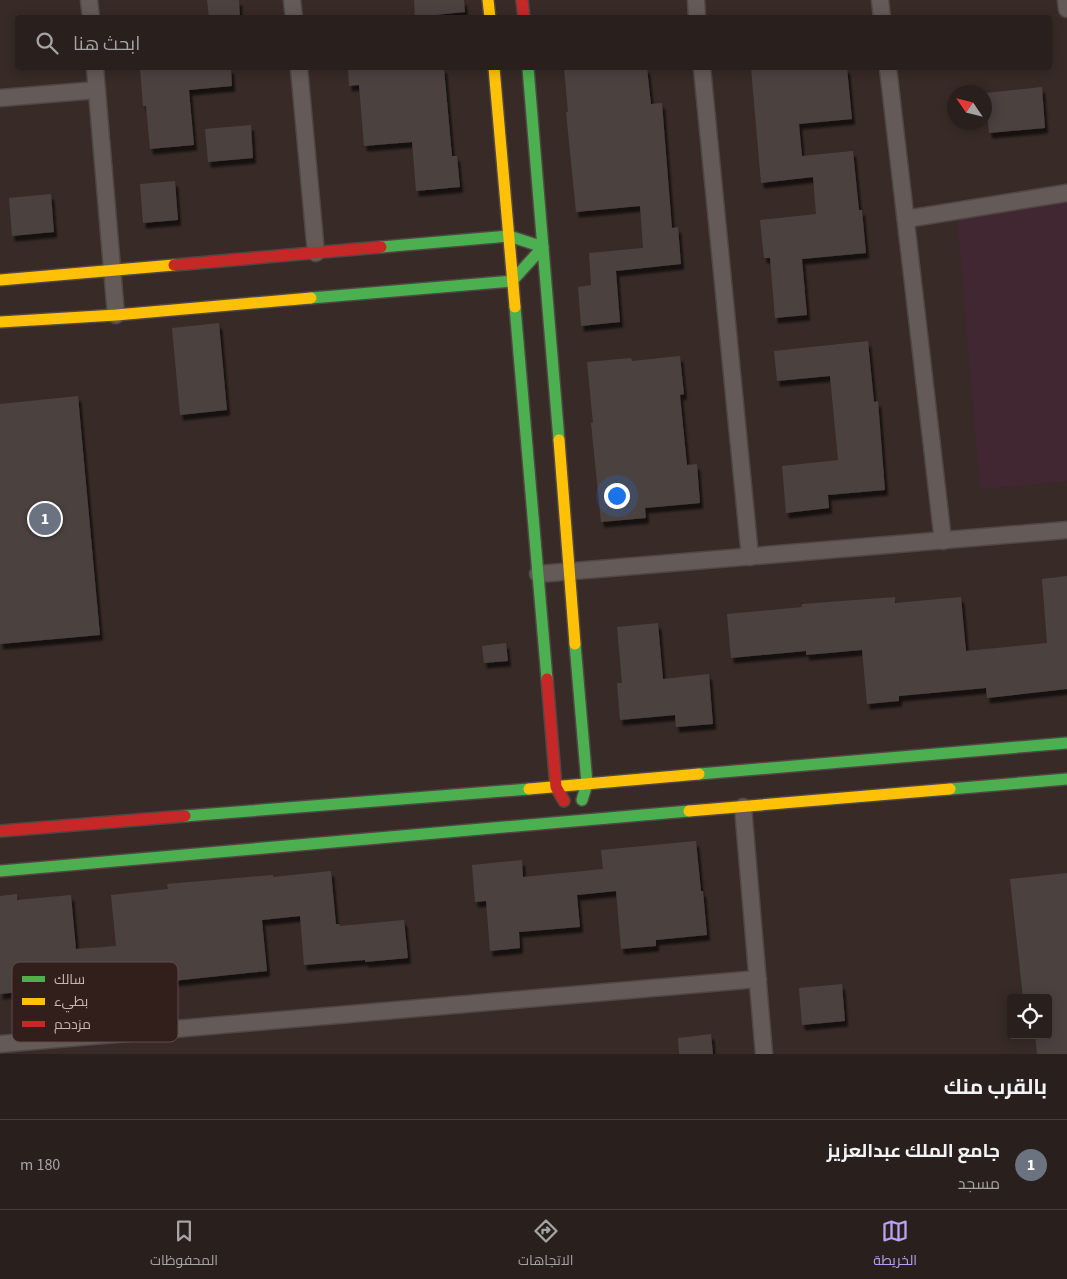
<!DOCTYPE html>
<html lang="ar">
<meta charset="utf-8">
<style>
body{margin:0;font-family:"Source Sans 3",Cairo,sans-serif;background:#352d2a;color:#f1f3f6;direction:rtl}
.controls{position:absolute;right:15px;bottom:15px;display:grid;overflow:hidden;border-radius:5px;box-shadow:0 2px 12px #0003}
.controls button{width:45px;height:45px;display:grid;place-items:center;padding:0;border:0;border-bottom:1px solid #453e3b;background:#29201d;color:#f1f3f6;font:25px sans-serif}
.compass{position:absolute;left:947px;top:85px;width:45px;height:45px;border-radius:50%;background:#29201d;box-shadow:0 2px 12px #0003;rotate:305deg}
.you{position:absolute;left:616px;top:495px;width:18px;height:18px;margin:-12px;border:4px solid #fff;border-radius:50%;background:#1a73e8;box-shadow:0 0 0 8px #1a73e833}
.badge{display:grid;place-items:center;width:32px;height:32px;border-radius:50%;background:#bca0f2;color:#fff;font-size:16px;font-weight:700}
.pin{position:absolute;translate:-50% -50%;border:2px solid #fff;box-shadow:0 1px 5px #0006}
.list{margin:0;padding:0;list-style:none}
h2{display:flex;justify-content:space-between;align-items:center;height:65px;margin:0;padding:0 20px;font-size:21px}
h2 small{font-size:16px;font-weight:400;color:#a5a3a4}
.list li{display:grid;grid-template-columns:32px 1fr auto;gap:15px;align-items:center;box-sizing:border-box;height:90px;padding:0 20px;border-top:1px solid #453e3b}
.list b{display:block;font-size:19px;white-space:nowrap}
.list p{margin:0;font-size:16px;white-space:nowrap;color:#a5a3a4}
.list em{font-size:16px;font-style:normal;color:#a5a3a4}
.icon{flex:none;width:28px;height:28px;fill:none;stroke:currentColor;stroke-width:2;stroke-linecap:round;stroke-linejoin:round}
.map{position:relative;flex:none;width:1067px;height:1054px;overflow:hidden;direction:ltr}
.search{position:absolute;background:#29201d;box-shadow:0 2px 12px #0003;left:15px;right:15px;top:15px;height:55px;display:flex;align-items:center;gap:12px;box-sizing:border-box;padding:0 18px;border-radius:5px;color:#a5a3a4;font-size:19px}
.sheet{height:155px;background:#29201d}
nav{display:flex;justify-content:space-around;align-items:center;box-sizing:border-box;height:70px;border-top:1px solid #453e3b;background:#29201d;font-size:14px;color:#a5a3a4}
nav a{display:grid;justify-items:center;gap:2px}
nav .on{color:#bca0f2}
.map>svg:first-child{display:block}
.green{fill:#412731}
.building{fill:#4c423f;filter:url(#shadow)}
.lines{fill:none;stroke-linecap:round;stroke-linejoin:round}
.street-casing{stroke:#504644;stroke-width:19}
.fast-casing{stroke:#504644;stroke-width:14}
.slow-casing{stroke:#504644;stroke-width:14}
.jam-casing{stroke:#504644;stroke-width:14}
.street{stroke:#645a58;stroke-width:16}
.fast{stroke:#4caf50;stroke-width:11}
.slow{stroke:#ffc107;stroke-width:11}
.jam{stroke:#c62828;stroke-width:11}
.key{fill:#321f1b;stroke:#5f4c48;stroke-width:1}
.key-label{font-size:14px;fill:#c8b6b1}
</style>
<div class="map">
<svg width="1067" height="1054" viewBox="0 0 1067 1054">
<defs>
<filter id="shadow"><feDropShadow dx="3" dy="5.5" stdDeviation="1" flood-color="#0009"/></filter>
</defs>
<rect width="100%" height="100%" fill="#372a27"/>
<!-- green -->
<polygon class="green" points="1067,201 1067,481 980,490 957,218"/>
<!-- building -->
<g class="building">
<polygon points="207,0 239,0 240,18 209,18"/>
<polygon points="414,0 464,0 465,12 415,17"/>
<polygon points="140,68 231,68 232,86 189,90 194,145 150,149 146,106 143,106"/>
<polygon points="348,68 444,68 452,156 457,156 460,187 416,191 412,142 364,146 359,85 349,86"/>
<polygon points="564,68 647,68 651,104 662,103 672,228 678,227 681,264 616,271 620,322 581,326 578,287 591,285 589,253 643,248 640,206 576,212 566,112 568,112"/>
<polygon points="751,68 847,68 852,119 799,124 802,156 853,151 859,210 862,210 866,253 802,259 807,315 775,318 770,258 764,258 760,220 816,214 813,177 761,183"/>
<polygon points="1042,87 1045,128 989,133 985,93"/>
<polygon points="251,125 253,158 208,162 205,129"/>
<polygon points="175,181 178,220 143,223 140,184"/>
<polygon points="51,194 54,232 12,236 9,198"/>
<polygon points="219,323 227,410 180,415 172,328"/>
<polygon points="868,341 874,402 878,401 885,490 828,495 829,508 786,513 782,466 838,460 830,376 777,381 774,351"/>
<polygon points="680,356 684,394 680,395 687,465 697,464 700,503 645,508 646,518 601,522 591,423 593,423 587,362 631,358 632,361"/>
<polygon points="78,396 100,635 0,644 0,404"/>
<polygon points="1067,576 1067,689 987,698 986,688 899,696 899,701 867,704 862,650 806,655 806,651 731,658 727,614 802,607 802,604 895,597 895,603 961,597 966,651 1047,643 1042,579"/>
<polygon points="658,623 663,679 709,674 713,724 676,727 675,715 620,720 617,683 622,683 617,627"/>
<polygon points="506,643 508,661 484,663 482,646"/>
<polygon points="696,841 701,891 703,891 707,935 656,940 656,946 621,949 616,891 577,895 580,927 519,932 520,948 490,951 486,901 475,902 472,865 522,860 523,877 603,869 601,850"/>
<polygon points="331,871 336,924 339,924 340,926 404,920 408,958 365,962 365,960 304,965 300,916 262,920 267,971 107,988 107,982 30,990 30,991 0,994 0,896 17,894 17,900 71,895 76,949 116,946 111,895 168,889 167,884 273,875 273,877"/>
<polygon points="1067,873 1067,1054 1037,1054 1035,1035 1048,1035 1048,995 1023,998 1010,879"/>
<polygon points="842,984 845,1021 802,1025 799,988"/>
<polygon points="711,1034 713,1054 679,1054 678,1038"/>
</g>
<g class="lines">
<defs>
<g id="street">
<polyline points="89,0 91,18"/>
<polyline points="292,0 294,18"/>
<polyline points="696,0 697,18"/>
<polyline points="880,0 882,18"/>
<polyline points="1066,0 1067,9"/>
<polyline points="95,68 116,315"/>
<polyline points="299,68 316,253"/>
<polyline points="702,68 750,557"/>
<polyline points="888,68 943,541"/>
<polyline points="0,98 97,90"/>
<polyline points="906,219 1067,193"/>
<polyline points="538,574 1067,530"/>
<polyline points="743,807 764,1054"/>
<polyline points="0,1044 758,979"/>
</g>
<g id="fast">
<polyline points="528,68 559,440"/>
<polyline points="311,298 512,281 543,247 509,236 381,247"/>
<polyline points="515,307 547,679"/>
<polyline points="575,644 587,784 582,800"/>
<polyline points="699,774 1067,743"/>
<polyline points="950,789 1067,779"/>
<polyline points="185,816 529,789"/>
<polyline points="0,871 689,811"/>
</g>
<g id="slow">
<polyline points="488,0 490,18"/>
<polyline points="494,68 515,307"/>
<polyline points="0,280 174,265"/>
<polyline points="0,322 116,315 311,298"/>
<polyline points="559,440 575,644"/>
<polyline points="529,789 699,774"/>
<polyline points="689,811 950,789"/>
</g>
<g id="jam">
<polyline points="522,0 524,18"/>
<polyline points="174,265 381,247"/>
<polyline points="547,679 556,787 564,801"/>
<polyline points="0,831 185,816"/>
</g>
</defs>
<!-- street casing -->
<use href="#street" class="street-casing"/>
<!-- fast casing -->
<use href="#fast" class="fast-casing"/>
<!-- slow casing -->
<use href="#slow" class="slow-casing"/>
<!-- jam casing -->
<use href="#jam" class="jam-casing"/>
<!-- street -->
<use href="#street" class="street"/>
<!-- fast -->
<use href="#fast" class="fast"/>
<!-- slow -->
<use href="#slow" class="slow"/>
<!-- jam -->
<use href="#jam" class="jam"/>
</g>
<!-- legend -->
<rect x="12" y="962" width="166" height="80" rx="8" class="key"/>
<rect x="22" y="976" width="23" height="6" fill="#4caf50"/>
<rect x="22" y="998" width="23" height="7" fill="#ffc107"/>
<rect x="22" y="1021" width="23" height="6" fill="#c62828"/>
<g class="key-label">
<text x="54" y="984">سالك</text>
<text x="54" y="1006">بطيء</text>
<text x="54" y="1029">مزدحم</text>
</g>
</svg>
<div class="controls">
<button><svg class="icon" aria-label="locate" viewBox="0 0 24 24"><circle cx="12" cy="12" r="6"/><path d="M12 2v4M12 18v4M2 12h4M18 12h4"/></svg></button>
</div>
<svg class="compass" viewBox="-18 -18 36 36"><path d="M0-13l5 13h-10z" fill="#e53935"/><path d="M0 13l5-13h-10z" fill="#a5a3a4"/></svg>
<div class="you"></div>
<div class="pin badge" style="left:45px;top:519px;background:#6b7280">1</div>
<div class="search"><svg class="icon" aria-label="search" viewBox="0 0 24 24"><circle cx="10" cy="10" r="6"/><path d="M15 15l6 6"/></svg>ابحث هنا</div>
</div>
<section class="sheet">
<h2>بالقرب منك<small></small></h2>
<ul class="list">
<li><span class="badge" style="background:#6b7280">1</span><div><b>جامع الملك عبدالعزيز</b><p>مسجد</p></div><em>180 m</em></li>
</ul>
</section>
<nav>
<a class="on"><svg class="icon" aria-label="map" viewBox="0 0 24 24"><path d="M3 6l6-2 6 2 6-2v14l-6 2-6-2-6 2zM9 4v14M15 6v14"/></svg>الخريطة</a>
<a><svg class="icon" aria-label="directions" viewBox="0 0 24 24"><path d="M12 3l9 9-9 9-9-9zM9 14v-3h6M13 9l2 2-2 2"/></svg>الاتجاهات</a>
<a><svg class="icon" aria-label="saved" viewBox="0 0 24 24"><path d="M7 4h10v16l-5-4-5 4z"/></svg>المحفوظات</a>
</nav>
